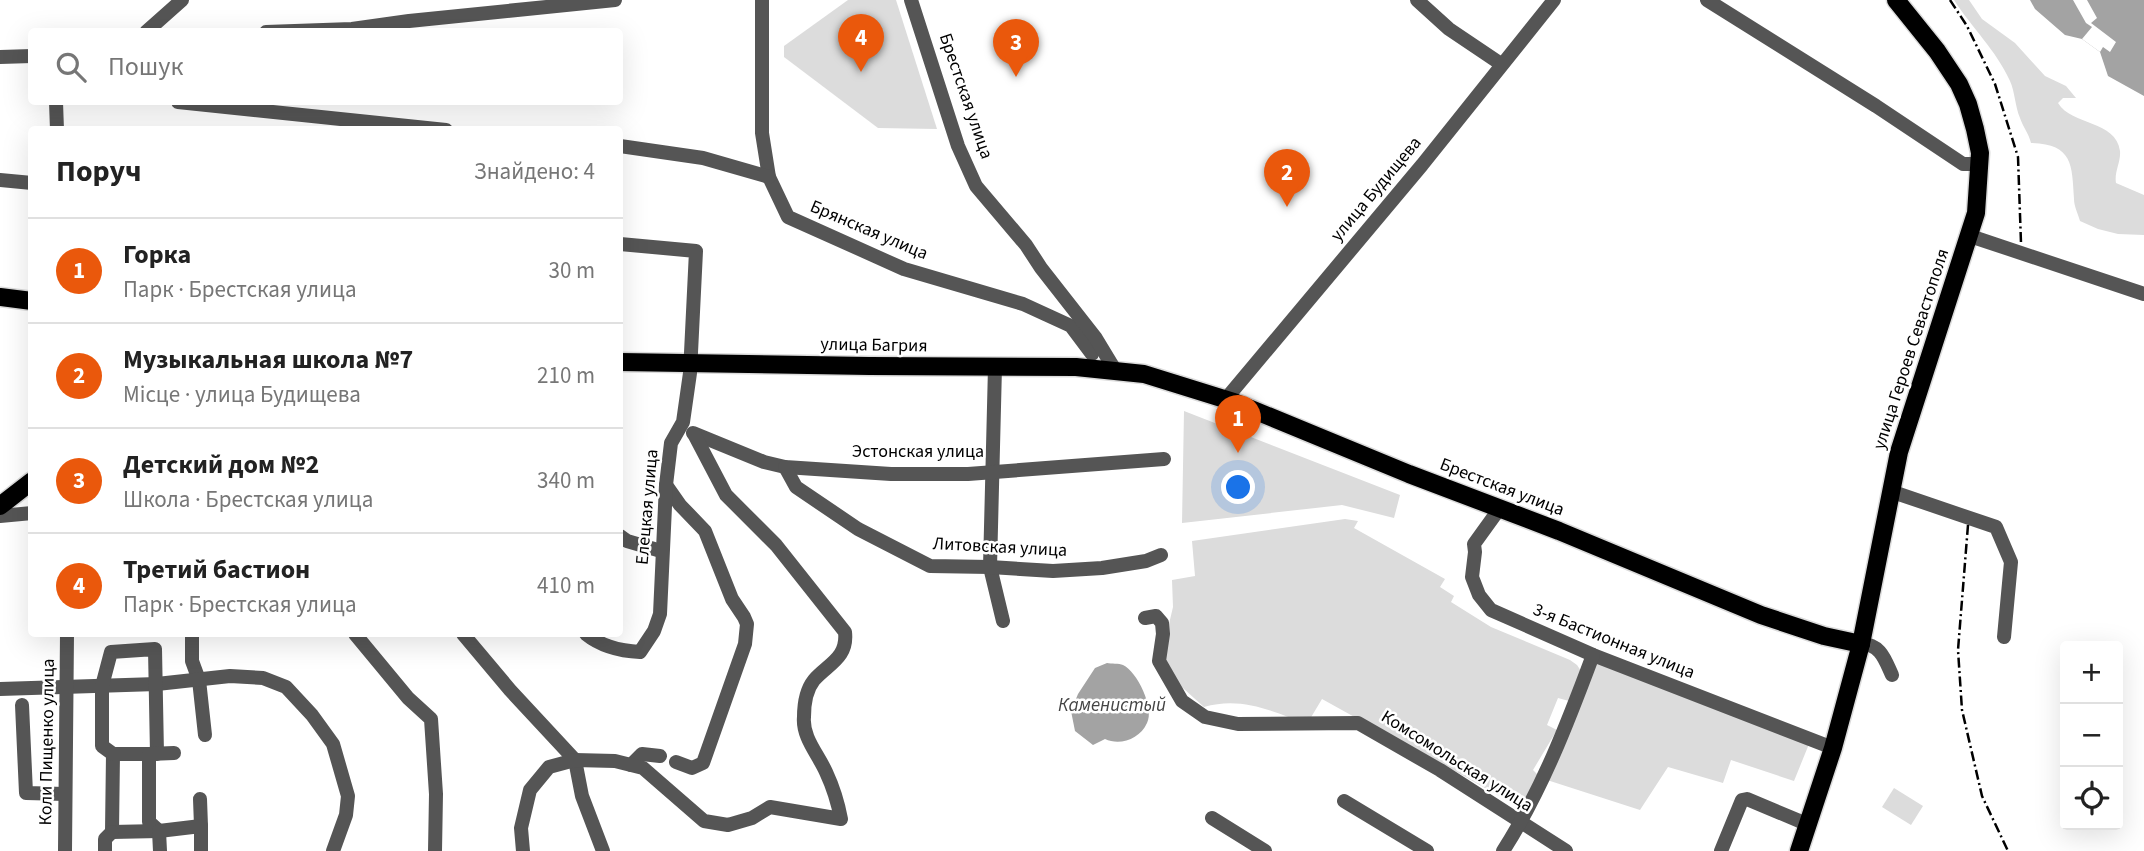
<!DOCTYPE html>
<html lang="uk">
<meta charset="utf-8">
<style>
body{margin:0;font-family:"Source Sans 3",sans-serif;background:#f6f6f6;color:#222}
.controls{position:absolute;right:21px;bottom:21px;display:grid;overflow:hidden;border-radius:7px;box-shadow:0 7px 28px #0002}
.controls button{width:63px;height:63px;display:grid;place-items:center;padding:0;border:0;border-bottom:2px solid #e0e0e0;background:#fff;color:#222;font:35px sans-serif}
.you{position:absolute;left:1239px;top:488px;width:24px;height:24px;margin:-18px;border:5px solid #fff;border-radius:50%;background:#1a73e8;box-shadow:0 0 0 10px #1a73e833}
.badge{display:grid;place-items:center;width:46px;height:46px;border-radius:50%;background:#ea580c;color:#fff;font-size:23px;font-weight:700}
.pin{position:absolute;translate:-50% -58px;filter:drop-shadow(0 2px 4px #0008)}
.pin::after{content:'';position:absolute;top:37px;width:24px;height:21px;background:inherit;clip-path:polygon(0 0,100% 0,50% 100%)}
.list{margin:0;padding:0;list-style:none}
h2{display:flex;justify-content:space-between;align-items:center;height:91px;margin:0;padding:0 28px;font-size:30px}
h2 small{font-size:23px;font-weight:400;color:#767676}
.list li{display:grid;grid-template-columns:46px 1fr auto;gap:21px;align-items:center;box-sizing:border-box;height:105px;padding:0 28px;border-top:2px solid #e0e0e0}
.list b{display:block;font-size:26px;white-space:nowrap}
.list p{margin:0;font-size:23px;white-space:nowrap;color:#767676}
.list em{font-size:23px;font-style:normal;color:#767676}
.icon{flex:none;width:38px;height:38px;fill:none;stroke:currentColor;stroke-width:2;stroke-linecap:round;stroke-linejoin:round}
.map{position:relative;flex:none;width:2144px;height:851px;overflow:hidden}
.search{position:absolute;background:#fff;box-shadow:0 7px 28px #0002;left:28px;top:28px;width:595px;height:77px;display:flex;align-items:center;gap:18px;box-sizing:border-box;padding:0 24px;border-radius:7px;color:#767676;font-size:26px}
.panel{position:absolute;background:#fff;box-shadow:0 7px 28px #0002;left:28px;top:126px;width:595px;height:511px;border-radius:7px}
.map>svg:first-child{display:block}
.green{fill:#dcdcdc}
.water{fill:#a3a3a3}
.pier{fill:#fff}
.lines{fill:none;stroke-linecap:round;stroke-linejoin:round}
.major-casing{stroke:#dbdbdb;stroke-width:21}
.minor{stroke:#555;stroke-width:14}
.major{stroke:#000;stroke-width:18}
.rail{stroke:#000;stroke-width:2.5;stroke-dasharray:10 3.5 2 3.5;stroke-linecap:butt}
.labels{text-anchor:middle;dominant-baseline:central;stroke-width:5;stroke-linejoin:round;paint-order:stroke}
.street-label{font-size:18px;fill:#000;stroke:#fff}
.water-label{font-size:19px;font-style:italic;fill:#444;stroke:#fff}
</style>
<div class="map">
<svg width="2144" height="851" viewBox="0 0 2144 851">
<rect width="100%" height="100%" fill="#fff"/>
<!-- green -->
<g class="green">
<polygon points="848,0 896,0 937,129 878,128 784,57 784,46"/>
<path d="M1954,0h15l13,19 33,24 30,33 21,10 10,12h-13l-5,5c14,23 58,17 62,48 1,11 -6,21 -4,32l28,12v40l-26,-1 -20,-5 -18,-8c-2,-7 -6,-15 -6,-22 -2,-34 -1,-55 -43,-56 -2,-9 -8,-16 -11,-25 -5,-12 -5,-26 -10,-37 -14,-31 -38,-53 -56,-81z"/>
<polygon points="1184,411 1400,495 1394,518 1342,505 1182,523"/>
<path d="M1345,519l13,2 -4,7 91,51 -5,8 14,9 -3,6 40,25 79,33 7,5 4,6 -12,30 -11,-3 -11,27 10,5 -24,40 5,5 -16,34 -106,-60 -2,1 -92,-51 -15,25c-35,-13 -66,-28 -103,-17l-30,-27 -13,-22 12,-51 -1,-27 23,-4 -3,-35z"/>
<polygon points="1594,662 1809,744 1794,781 1731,760 1723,783 1668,767 1640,810 1547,780"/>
<polygon points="1894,788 1923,806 1911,825 1882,807"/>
</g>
<!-- water -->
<g class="water">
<polygon points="2030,0 2144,0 2144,96 2108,76 2100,52 2082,39 2065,35 2035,9"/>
<path d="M1107,663c4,1 12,0 16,2 14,6 32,44 24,58 -7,16 -27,23 -42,16l-12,6 -18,-14 -4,-20 7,-17 17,-26z"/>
</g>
<!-- pier -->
<polygon class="pier" points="2073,0 2087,0 2097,18 2091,23 2116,42 2110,52 2103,47 2100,52 2082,39 2092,27 2086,23"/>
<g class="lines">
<defs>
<g id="major">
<polyline points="0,297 32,301"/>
<polyline points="620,362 869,366 1076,367 1144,374 1234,402 1409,474 1559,531 1761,615 1824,636 1861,644"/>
<polyline points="0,506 32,481"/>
<polyline points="1799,851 1833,748 1861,644 1899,452 1976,213 1980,153 1975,129 1968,104 1959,84 1937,51 1896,0"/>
</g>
</defs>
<!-- major casing -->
<use href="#major" class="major-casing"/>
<!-- minor -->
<g class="minor">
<polyline points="762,0 762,133 769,177 788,217 904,269 1023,304 1071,326 1092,354"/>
<polyline points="911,0 958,146 976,186 1026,245 1041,268 1095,337 1115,370"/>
<polyline points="1417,0 1449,29 1501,64"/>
<polyline points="1707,0 1876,106 1963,164 1980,164"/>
<polyline points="146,32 182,0"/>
<polyline points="266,32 352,29 409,21 615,0"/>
<polyline points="0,57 32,56"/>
<polyline points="56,102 57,130"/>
<polyline points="178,102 446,130"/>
<polyline points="620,146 703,158 769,177"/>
<polyline points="0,180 32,183"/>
<polyline points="1970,236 2144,294"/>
<polyline points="995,367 990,567 1003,621"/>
<polyline points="1225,400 1422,165 1554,0"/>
<polyline points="693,433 764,462 785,467 891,474 968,474 1164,459"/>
<polyline points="785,467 796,487 858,529 930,566 990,567 1053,571 1102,568 1146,561 1161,555"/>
<polyline points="666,485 680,505 705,531 732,599 744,617 747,624 745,644 703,763 692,768 676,762"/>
<polyline points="1890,491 1996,527 2011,562 2004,637"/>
<polyline points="1500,508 1474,544 1475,552 1472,577 1479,595 1491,610 1593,655 1833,748"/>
<polyline points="0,516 32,513"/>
<polyline points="620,536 627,541 661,551"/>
<polyline points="1145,618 1156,616 1162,623 1163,634 1159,661 1182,701 1205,717 1238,724 1358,723 1440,770 1566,851"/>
<polyline points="192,634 192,661 199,680 205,735"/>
<polyline points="355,634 408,698 431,719 436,794 435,851"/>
<polyline points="463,634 510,690 575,760"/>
<path d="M586,634c16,13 34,17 54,18l14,-21 6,-17 6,-129 5,-42 12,-21 7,-49 6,-122 -76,-7"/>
<path d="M1861,644c20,0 24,16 31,31"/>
<polyline points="0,689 157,684 230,676 263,678 286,687 312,715 333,744 348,796 346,815 333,851"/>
<polyline points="22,705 26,793 65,794"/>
<polyline points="113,754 112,832 159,831"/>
<polyline points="149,754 113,754 102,746 102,686 111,652 155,649 157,754"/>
<polyline points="575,760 582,796 603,851"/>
<polyline points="631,765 642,754 660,756"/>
<polyline points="200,799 201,826"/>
<polyline points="1344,801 1427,851"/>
<polyline points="1212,818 1265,851"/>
<polyline points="159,831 149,822 149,754 174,753"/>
<polyline points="65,851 67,634"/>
<polyline points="105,851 105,839 112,832"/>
<polyline points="160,851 159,831 201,826 201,851"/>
<path d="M523,851l-2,-23 9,-38 19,-23 26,-7 40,1 28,7 61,53 24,4 24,-7 18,-11 71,12c-3,-16 -8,-32 -15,-47 -8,-18 -24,-35 -22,-55 0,-13 2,-27 10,-37 14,-16 34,-22 31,-48l-69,-87 -50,-50 -32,-61"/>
<path d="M1503,851c39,-61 65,-129 90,-196"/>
<polyline points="1721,851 1742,800 1747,799 1809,825"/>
</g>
<!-- major -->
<use href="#major" class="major"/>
<!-- rail -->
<g class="rail">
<polyline points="1950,0 1967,26 1995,84 2018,157 2021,243"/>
<polyline points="1968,525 1958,650 1962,710 1982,796 2008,851"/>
</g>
</g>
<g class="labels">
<!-- street labels -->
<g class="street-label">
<text transform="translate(966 96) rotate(71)">Брестская улица</text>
<text transform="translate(1376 189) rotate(-50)">улица Будищева</text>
<text transform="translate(869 230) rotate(23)">Брянская улица</text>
<text transform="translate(874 345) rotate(1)">улица Багрия</text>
<text transform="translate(1911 349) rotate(-72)">улица Героев Севастополя</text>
<text x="918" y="451">Эстонская улица</text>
<text transform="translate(1502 487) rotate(21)">Брестская улица</text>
<text transform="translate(647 507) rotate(-85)">Елецкая улица</text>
<text transform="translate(1000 547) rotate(3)">Литовская улица</text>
<text transform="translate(1614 641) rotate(22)">3-я Бастионная улица</text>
<text transform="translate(47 742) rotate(-89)">Коли Пищенко улица</text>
<text transform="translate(1457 761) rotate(32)">Комсомольская улица</text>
</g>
<!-- water labels -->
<g class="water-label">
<text x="1112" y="705">Каменистый</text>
</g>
</g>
</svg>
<div class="controls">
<button>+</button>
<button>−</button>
<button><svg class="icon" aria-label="locate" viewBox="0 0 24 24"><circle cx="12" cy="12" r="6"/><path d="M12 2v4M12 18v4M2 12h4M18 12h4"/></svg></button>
</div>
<div class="you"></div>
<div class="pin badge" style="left:1238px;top:453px">1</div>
<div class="pin badge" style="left:1287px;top:207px">2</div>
<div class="pin badge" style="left:1016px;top:77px">3</div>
<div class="pin badge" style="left:861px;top:72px">4</div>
<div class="search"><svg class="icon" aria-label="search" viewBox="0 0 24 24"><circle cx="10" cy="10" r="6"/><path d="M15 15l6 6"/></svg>Пошук</div>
<section class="panel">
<h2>Поруч<small>Знайдено: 4</small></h2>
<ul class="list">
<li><span class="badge">1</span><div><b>Горка</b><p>Парк · Брестская улица</p></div><em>30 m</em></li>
<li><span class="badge">2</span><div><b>Музыкальная школа №7</b><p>Місце · улица Будищева</p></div><em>210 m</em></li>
<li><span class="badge">3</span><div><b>Детский дом №2</b><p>Школа · Брестская улица</p></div><em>340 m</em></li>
<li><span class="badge">4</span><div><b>Третий бастион</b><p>Парк · Брестская улица</p></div><em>410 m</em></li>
</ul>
</section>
</div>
